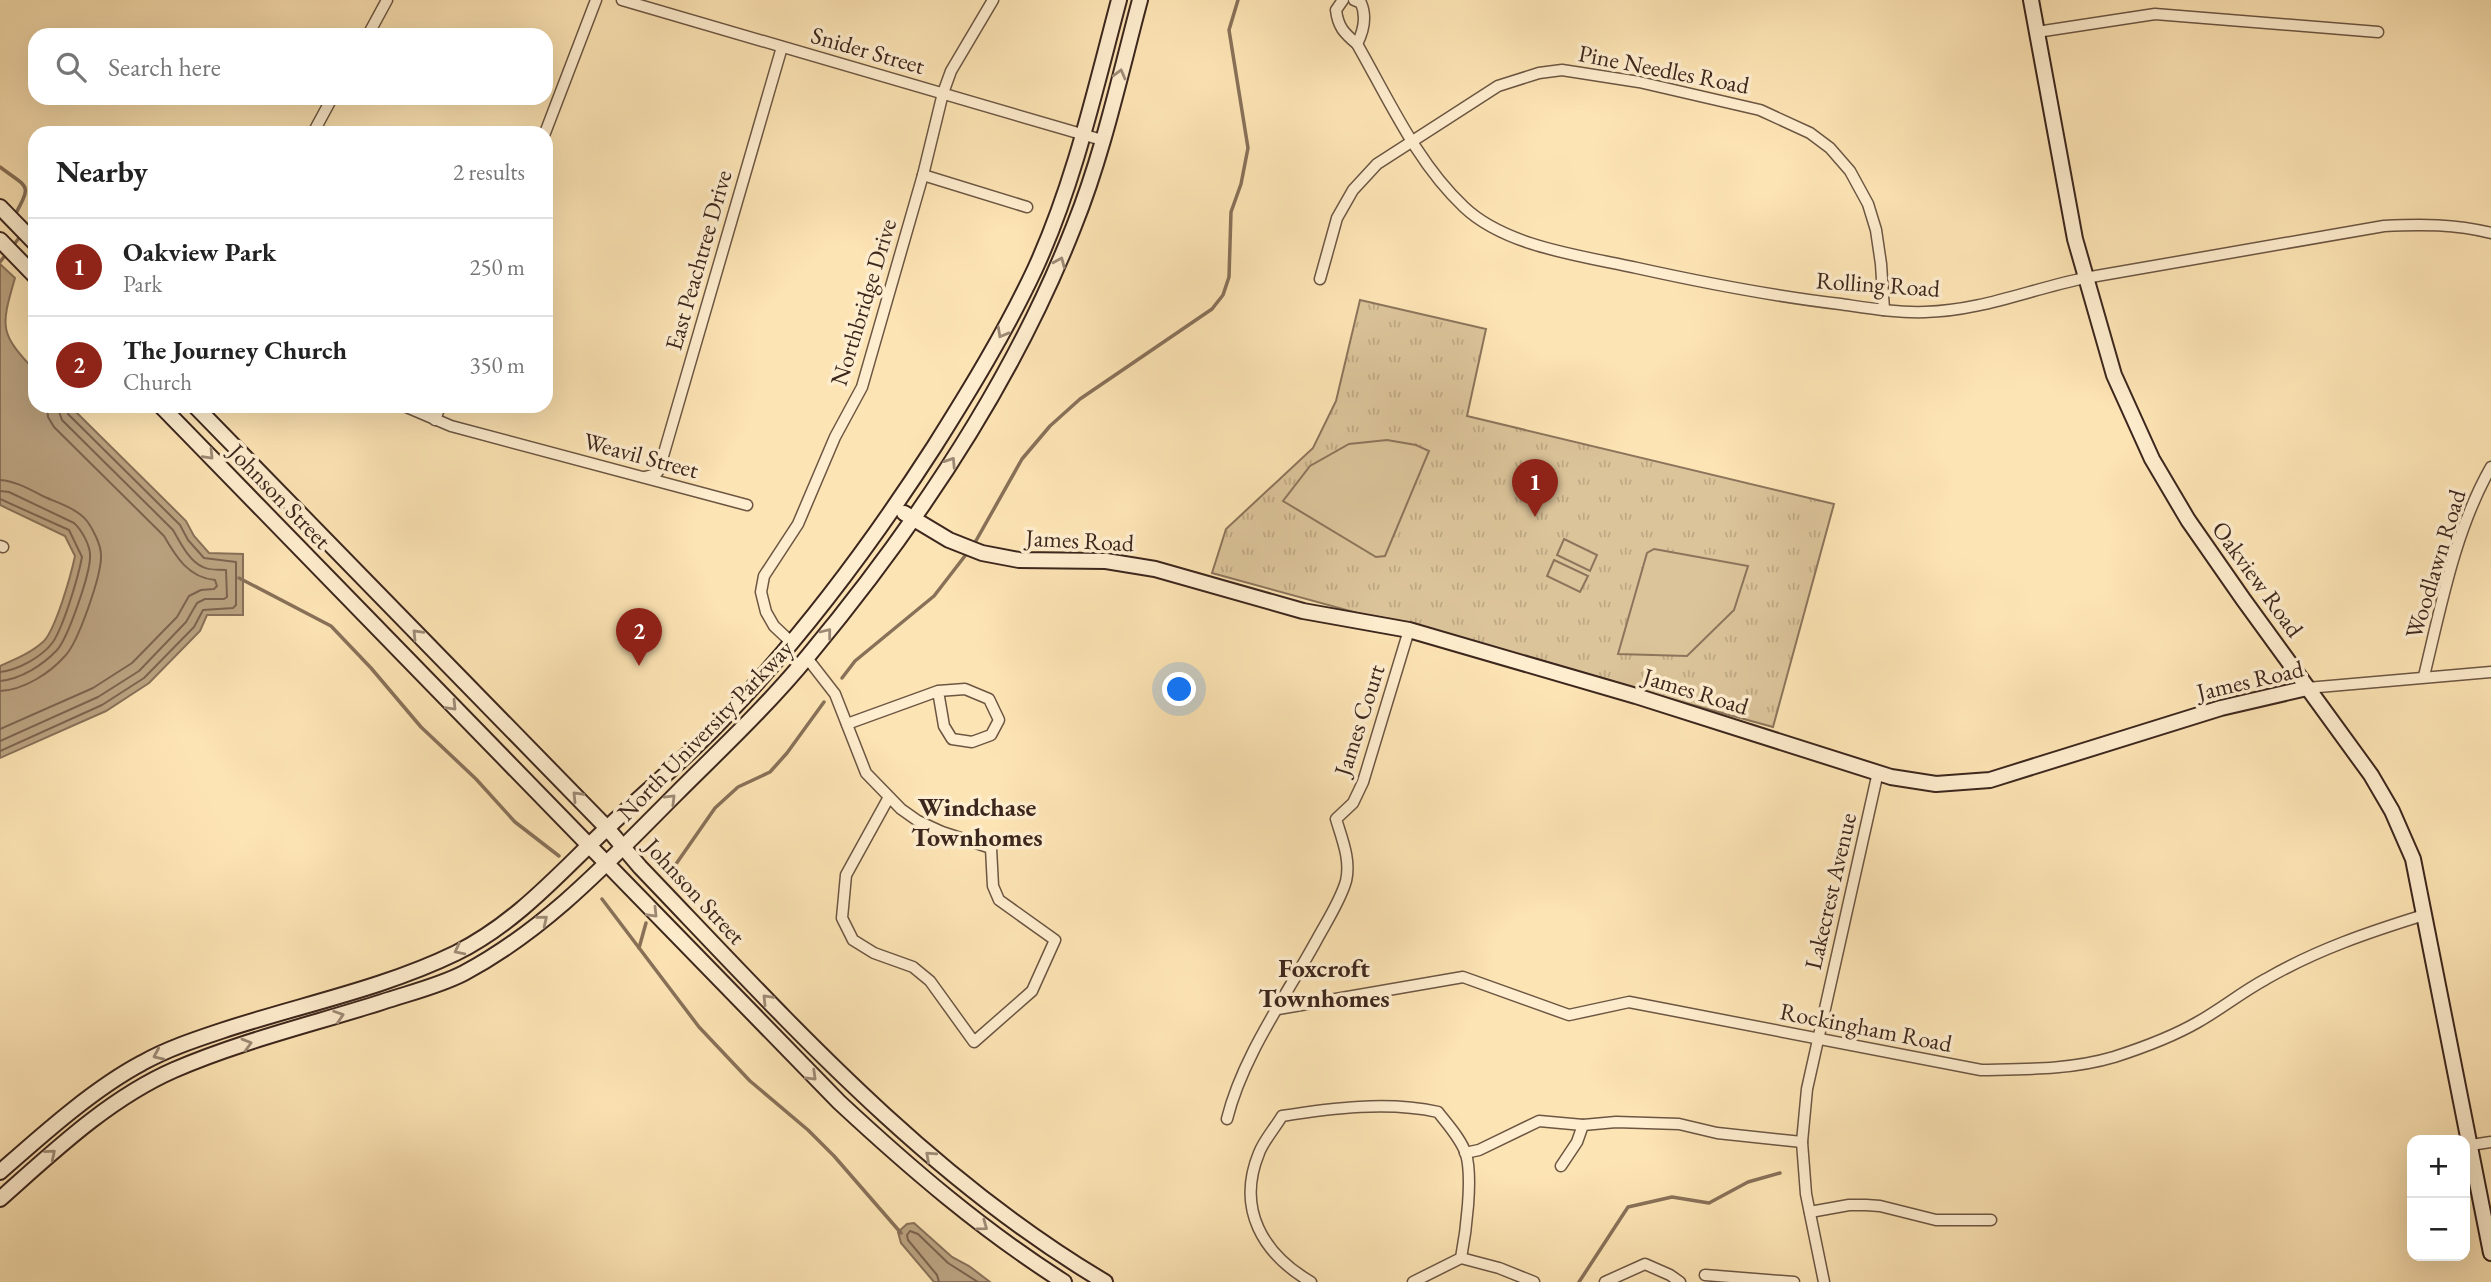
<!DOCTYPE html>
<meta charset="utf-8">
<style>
body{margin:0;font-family:"EB Garamond",serif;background:#f6f6f6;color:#222}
.controls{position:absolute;right:21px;bottom:21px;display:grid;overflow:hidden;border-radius:14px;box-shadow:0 7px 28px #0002}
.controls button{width:63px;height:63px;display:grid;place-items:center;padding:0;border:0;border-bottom:2px solid #e0e0e0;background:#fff;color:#222;font:35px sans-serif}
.you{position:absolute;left:1180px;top:690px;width:24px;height:24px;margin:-18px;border:5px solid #fff;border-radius:50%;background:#1a73e8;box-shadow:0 0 0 10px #1a73e833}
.badge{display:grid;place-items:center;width:46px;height:46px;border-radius:50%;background:#8f2418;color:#fff;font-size:23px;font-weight:700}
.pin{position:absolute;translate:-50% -58px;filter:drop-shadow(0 2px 4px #0008)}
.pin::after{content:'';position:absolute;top:37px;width:24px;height:21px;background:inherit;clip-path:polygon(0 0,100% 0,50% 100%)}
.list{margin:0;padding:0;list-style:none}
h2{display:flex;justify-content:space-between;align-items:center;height:91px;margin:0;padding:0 28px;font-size:30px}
h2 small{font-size:23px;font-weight:400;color:#767676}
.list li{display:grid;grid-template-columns:46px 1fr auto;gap:21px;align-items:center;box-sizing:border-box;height:98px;padding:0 28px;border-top:2px solid #e0e0e0}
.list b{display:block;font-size:26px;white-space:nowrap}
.list p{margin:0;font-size:23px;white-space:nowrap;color:#767676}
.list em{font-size:23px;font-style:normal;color:#767676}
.icon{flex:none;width:38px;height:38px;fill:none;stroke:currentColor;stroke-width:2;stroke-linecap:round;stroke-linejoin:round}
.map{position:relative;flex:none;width:2491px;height:1282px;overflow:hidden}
.search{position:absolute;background:#fff;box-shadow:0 7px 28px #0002;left:28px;top:28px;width:525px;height:77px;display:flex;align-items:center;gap:18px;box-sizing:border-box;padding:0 24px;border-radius:21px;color:#767676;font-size:26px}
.panel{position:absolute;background:#fff;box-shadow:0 7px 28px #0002;left:28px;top:126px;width:525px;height:287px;border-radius:21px}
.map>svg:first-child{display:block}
.grass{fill:url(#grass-tufts);stroke:#8c755c;stroke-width:2}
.pitch{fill:#dcc49a;stroke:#8c755c;stroke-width:2}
.water{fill:#bba381;stroke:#887159;stroke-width:2}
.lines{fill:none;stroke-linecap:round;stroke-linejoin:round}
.shore{stroke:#7c644f;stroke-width:2}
.stream{stroke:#887159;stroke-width:3.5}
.street-casing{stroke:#6c5643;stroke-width:13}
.secondary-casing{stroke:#3c261d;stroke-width:18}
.street{stroke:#feedce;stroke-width:10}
.secondary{stroke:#feedce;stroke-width:14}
.oneway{stroke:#9d8a76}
.labels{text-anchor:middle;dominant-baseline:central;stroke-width:7;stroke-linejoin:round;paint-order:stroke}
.street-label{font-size:24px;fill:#3c261d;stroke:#feedce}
.neighbourhood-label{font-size:26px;font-weight:bold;fill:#3c261d;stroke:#feedce}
</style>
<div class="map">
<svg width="2491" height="1282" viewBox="0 0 2491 1282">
<defs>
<pattern id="grass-tufts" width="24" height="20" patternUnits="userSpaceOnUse" patternTransform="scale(1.75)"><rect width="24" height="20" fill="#dcc49a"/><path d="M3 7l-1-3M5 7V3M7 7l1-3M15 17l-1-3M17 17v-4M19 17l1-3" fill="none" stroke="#bea884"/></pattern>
</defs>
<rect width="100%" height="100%" fill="#fde4b4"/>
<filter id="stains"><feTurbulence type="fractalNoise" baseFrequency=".00286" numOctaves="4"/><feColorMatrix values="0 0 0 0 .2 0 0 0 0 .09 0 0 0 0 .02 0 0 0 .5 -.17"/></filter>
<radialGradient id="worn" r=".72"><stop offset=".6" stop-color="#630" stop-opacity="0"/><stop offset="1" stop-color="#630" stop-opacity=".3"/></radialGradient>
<!-- grass -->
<polygon class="grass" points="1360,300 1486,329 1467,416 1834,504 1773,727 1212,573 1226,529 1313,448 1336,401"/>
<!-- pitch -->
<g class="pitch">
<polygon points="1387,440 1416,445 1429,451 1385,556 1376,557 1283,501 1310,466 1349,444"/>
<polygon points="1564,539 1597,555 1590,571 1557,555"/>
<polygon points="1654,549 1748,566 1734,610 1687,656 1618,654 1647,553"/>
<polygon points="1554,560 1588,576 1580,592 1547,576"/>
</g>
<!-- water -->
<g class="water">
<path d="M0,264l15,14c-15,51 -15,55 20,93v35h35l116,115 8,15 15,17 34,1v61h-36l-7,16 -51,52 -43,28 -106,47v-92c16,-7 31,-13 44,-25 12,-13 27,-66 31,-85l-10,-20 -65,-31z"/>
<polygon points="914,1223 952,1257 969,1266 990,1282 934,1282 901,1243 898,1232 907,1224"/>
</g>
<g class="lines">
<!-- shore -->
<g class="shore">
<path d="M0,480c16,1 31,10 45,17 13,6 33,12 42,24 6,8 14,24 14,34 1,19 -23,88 -36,101 -15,17 -41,34 -65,35"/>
<path d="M0,491l9,1 65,31c8,7 17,24 16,34 0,17 -22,81 -33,93 -14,15 -36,29 -57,31"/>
<path d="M0,499l69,31 13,27c-4,21 -18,68 -29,85 -11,15 -35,28 -53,30"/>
<path d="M0,729l93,-41 39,-25 45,-46 12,-21 12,-6 13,-1 3,-3 -2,-6c-26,-2 -39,-23 -51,-44l-110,-109 -6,-10 -1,-11"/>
<path d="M0,741l98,-44 41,-26 47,-49 11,-19 8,-4h19l3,-2 -1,-27c-7,-1 -16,1 -23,-3 -14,-6 -23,-25 -30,-37l-111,-110 -5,-14"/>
<polyline points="0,751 102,705 144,678 194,627 203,610 233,608 236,605 236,562 204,558 188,540 180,525 68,414 66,406"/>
<polyline points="939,1282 937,1275 908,1240 907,1235 910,1231 918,1234 948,1263 978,1282"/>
</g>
<!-- stream -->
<g class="stream">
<path d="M0,167c29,22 32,16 15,48"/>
<polyline points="12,247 19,238 19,233"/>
<polyline points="0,262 7,253"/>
<polyline points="973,546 1022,459 1050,426 1080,399 1212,309 1223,295 1229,277 1231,212 1241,184 1248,148 1229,30 1238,0"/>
<polyline points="239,578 331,626 371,668 421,727 476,779 515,822 559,856"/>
<polyline points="842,678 855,661 934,596 968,552"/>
<polyline points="676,864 715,808 738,787 770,772 787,753 824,702"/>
<polyline points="602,899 699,1027 750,1081 808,1130 834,1156 901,1233"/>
<polyline points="639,948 646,923"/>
<polyline points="1579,1282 1628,1207 1672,1197 1709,1203 1748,1182 1780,1173"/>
</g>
<defs>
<g id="street">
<polyline points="622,0 1102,140"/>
<path d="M1343,0l-7,10c2,17 8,23 21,34 32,56 60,119 107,163 42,40 119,49 173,61 68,15 135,28 203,36 28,4 57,9 85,8 55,-1 106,-23 160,-34l299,-52c37,-2 71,-2 107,7"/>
<path d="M1354,0l7,3c6,14 3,27 -4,41"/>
<polyline points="2037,32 2155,14 2378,32"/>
<polyline points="368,35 387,0"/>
<polyline points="313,133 332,98"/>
<polyline points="545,133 596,0"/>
<polyline points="923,175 1027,207"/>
<polyline points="1320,279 1337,218 1353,190 1377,164 1498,86 1539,73 1562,70 1639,82 1760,110 1810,133 1830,148 1850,171 1868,204 1876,230 1881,264 1884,310"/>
<polyline points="404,406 451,426 747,505"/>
<polyline points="435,420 440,406"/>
<polyline points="645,477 656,474 659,470 782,47"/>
<polyline points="0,546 3,547"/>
<polyline points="791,642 774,626 766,612 761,592 764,576 798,524 835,437 862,387 923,175 943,93 951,71 993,0"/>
<polyline points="807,658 835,694 866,773 901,809 918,821 942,832 991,848 993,886 999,900 1055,940 1032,991 974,1042 930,981 913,967 874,953 853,940 842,918 846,875 889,797"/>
<path d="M2424,676c17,-70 31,-146 67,-209"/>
<polyline points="2307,688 2491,672"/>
<polyline points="847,724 938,691 965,689 989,699 999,720 991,735 972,742 952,739 944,726 938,691"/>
<path d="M1278,1009l185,-32 106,38 60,-13 352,68c44,-1 89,0 133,-13 28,-9 58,-20 84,-35 23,-13 44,-30 68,-43 50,-29 103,-47 158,-64"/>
<path d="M1227,1119c15,-61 57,-120 88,-176 10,-19 25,-41 31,-62 5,-21 -4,-42 -10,-62l17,-16 10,-21 46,-152"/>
<polyline points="2471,1145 2491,1142"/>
<polyline points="1465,1153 1479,1150 1539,1121 1583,1125"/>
<polyline points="1561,1166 1577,1142 1583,1125 1616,1122 1679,1124 1717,1133 1802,1142"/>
<polyline points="1810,1212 1849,1205 1866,1205 1880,1206 1936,1220 1991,1220"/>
<polyline points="1461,1258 1499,1268 1534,1282"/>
<polyline points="1705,1275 1794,1282"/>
<path d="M1311,1282c-48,-28 -75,-73 -52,-129 5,-13 16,-25 23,-37 50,-8 106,-15 156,-4 10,13 23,27 28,42 7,24 0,78 -5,104l-48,24"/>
<polyline points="1605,1282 1645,1264 1670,1275 1680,1282"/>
<polyline points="1824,1282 1806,1194 1802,1142 1807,1089 1878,772"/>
</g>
<g id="secondary">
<polyline points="2031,0 2075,239 2114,375 2152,459 2188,520 2243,599 2371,775 2392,811 2413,859 2491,1253"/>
<polyline points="0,207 35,243"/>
<polyline points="0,240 35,276"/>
<path d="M161,406l678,696c71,66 143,128 225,180"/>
<path d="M195,406l412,422 33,39c144,150 284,308 465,415"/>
<polyline points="904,513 949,540 982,553 1019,560 1106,561 1155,569 1303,611 1409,630 1636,696 1891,777 1936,784 1990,780 2221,708 2307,688"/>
<path d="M0,1172c42,-37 93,-83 142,-109 25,-14 52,-23 79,-32 78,-26 161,-42 235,-78 66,-33 110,-88 163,-136 25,-23 51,-46 76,-70 92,-89 170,-193 239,-300 36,-57 72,-116 101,-178 39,-85 60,-179 84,-269"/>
<path d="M0,1199c53,-47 108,-100 174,-129 67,-29 139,-46 208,-68 27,-9 57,-16 82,-29 83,-44 147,-114 212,-179 45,-45 93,-90 133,-139 107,-129 204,-273 265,-429 29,-72 46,-151 66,-226"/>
</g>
</defs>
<!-- street casing -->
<use href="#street" class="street-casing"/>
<!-- secondary casing -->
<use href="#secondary" class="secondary-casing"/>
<!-- street -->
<use href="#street" class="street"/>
<!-- secondary -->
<use href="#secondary" class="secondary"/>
</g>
<!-- one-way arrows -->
<defs><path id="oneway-chevron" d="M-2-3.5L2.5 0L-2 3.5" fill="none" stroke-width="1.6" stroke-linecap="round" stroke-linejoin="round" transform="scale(1.75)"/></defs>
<g class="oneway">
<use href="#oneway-chevron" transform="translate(1120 74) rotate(-75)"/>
<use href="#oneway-chevron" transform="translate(1060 262) rotate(-67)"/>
<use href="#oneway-chevron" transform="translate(1002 333) rotate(119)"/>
<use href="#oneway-chevron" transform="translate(209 455) rotate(46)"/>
<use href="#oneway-chevron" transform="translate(951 462) rotate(-57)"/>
<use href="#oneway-chevron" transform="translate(827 633) rotate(-52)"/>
<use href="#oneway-chevron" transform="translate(417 634) rotate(-134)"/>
<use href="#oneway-chevron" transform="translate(452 706) rotate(46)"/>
<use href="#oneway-chevron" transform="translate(577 796) rotate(-134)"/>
<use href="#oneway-chevron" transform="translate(671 799) rotate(-45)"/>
<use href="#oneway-chevron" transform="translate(653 913) rotate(46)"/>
<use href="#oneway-chevron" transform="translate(543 920) rotate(-39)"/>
<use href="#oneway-chevron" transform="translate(459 950) rotate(153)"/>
<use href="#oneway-chevron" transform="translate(767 999) rotate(-134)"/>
<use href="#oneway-chevron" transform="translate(339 1016) rotate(-18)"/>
<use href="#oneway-chevron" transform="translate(247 1044) rotate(-16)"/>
<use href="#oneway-chevron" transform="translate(158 1055) rotate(156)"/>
<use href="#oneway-chevron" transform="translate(812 1076) rotate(44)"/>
<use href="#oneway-chevron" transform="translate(51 1154) rotate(-40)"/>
<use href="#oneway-chevron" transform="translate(930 1156) rotate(-138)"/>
<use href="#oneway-chevron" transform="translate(983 1226) rotate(36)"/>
</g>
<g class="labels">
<!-- street labels -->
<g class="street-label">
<text transform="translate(868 50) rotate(16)">Snider Street</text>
<text transform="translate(1664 69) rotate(11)">Pine Needles Road</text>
<text transform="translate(698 260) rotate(-74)">East Peachtree Drive</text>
<text transform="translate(1878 284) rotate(4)">Rolling Road</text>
<text transform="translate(863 302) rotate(-73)">Northbridge Drive</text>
<text transform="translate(641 455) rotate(15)">Weavil Street</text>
<text transform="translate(280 496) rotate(46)">Johnson Street</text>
<text transform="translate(1080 540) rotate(3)">James Road</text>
<text transform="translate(2435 564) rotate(-73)">Woodlawn Road</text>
<text transform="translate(2258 579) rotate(54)">Oakview Road</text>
<text transform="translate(2250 680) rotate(-13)">James Road</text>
<text transform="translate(1696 691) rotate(17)">James Road</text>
<text transform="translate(1359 720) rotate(-72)">James Court</text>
<text transform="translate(705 730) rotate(-46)">North University Parkway</text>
<text transform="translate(695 891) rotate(47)">Johnson Street</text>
<text transform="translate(1830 891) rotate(-77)">Lakecrest Avenue</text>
<text transform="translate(1866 1027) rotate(11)">Rockingham Road</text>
</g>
<!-- neighbourhood labels -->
<g class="neighbourhood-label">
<text x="977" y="807">Windchase<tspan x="977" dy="30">Townhomes</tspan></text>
<text x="1324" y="968">Foxcroft<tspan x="1324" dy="30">Townhomes</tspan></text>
</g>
</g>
<rect width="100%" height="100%" filter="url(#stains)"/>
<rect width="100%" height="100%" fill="url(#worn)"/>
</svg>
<div class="controls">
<button>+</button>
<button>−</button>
</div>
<div class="you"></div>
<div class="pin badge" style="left:1535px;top:517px">1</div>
<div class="pin badge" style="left:639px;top:666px">2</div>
<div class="search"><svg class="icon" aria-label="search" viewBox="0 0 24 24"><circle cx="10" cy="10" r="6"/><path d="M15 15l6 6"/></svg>Search here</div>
<section class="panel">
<h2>Nearby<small>2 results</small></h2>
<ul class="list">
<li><span class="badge">1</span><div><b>Oakview Park</b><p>Park</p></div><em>250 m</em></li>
<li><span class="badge">2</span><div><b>The Journey Church</b><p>Church</p></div><em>350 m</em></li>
</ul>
</section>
</div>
